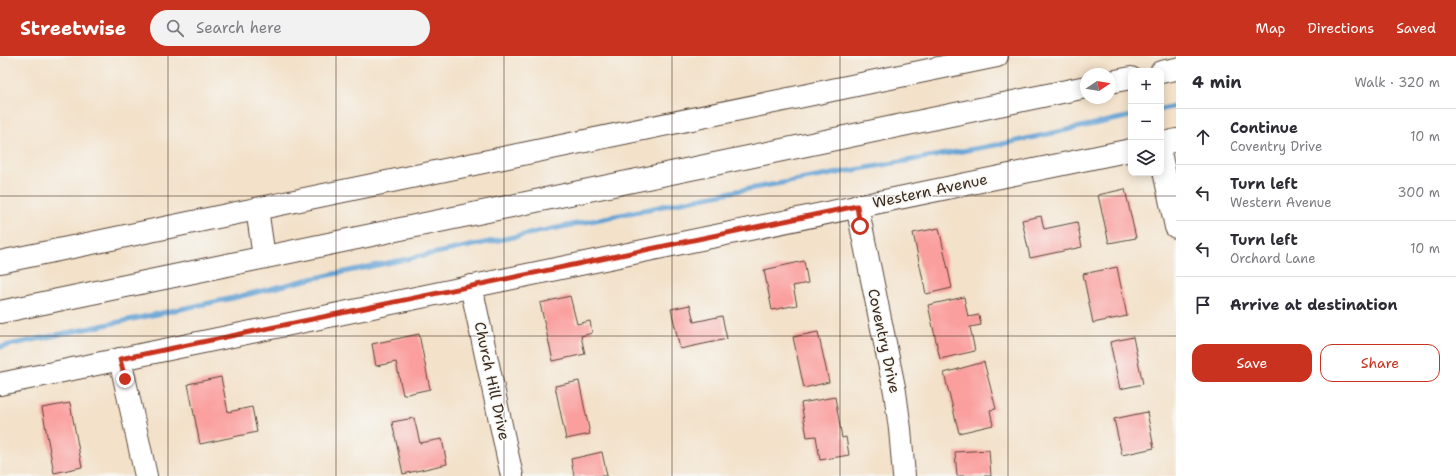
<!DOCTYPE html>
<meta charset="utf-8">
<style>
body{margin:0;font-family:"Shantell Sans",sans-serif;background:#f2f2f3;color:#2b2b33}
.controls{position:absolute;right:12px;top:12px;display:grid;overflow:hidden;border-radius:8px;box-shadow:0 2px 10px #0003}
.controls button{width:36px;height:36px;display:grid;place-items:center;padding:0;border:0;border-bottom:1px solid #e1e1e2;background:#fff;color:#2b2b33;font:20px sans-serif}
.compass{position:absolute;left:1080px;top:12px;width:36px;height:36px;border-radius:50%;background:#fff;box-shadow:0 2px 10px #0003;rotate:78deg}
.stop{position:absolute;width:12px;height:12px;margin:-9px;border:3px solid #c8321e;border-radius:50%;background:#fff}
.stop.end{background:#c8321e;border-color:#fff;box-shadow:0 1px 4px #0008}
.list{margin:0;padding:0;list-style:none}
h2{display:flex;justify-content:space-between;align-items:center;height:52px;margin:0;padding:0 16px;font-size:17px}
h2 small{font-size:13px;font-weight:400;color:#7c7c81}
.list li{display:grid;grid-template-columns:26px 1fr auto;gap:12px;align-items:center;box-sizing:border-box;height:56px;padding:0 16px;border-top:1px solid #e1e1e2}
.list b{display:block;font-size:15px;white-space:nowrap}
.list p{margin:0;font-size:13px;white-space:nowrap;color:#7c7c81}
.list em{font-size:13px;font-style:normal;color:#7c7c81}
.actions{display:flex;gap:8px;padding:12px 16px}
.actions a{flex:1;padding:9px 0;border:1px solid #c8321e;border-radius:12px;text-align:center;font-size:14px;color:#c8321e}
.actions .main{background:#c8321e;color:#fff}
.icon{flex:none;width:22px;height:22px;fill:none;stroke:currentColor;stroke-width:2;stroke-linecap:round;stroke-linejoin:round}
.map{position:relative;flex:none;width:1176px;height:420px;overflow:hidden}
header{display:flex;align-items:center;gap:24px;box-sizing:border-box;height:56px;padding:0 20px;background:#c8321e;color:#fff}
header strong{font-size:19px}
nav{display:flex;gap:22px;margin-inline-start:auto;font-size:14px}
.search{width:280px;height:36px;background:#f2f2f3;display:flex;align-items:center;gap:10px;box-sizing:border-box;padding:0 14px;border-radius:22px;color:#7c7c81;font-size:15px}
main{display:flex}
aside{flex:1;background:#fff}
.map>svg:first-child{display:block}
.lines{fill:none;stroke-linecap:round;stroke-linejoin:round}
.stream{stroke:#61a0d3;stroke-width:5}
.building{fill:#fa9f9e}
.minor-casing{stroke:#574538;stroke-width:24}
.highway-casing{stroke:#574538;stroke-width:24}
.minor{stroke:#fff;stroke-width:22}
.highway{stroke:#fff;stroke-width:22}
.route{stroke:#c8321e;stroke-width:5}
.grid{fill:none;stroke:#3b2a1e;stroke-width:1;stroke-opacity:0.55}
.labels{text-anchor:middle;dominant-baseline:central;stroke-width:3;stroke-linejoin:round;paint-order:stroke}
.street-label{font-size:15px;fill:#3b2a1e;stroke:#f6f6f2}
</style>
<header>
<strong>Streetwise</strong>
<div class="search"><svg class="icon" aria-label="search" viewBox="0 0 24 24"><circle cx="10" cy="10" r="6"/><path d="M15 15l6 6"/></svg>Search here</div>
<nav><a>Map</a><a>Directions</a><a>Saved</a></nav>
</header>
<main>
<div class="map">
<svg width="1176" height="420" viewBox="0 0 1176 420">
<rect width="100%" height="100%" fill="#f6f6f2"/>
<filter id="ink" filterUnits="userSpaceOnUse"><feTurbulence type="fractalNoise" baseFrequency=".025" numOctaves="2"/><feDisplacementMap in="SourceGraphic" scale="8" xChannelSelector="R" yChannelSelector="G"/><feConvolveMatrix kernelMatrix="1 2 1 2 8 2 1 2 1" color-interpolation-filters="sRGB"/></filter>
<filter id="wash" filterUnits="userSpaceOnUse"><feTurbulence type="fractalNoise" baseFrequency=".012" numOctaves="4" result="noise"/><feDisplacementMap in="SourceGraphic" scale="16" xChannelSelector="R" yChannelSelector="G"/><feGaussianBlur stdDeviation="0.9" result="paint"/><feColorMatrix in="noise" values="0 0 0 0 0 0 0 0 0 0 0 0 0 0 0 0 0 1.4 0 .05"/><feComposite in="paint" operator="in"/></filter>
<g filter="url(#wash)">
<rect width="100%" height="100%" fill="#f3e1c9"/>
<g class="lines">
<!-- stream -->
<g class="stream">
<polyline points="1161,53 1176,50"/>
<polyline points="0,291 233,242 310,223 731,136 1007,87 1131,60"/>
</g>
</g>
<g id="blocks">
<!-- building -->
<g class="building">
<polygon points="1125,133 1136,182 1109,187 1098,139"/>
<polygon points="1041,160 1044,173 1077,166 1082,191 1030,202 1022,164"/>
<polygon points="939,172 952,232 926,238 913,177"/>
<polygon points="804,205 808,227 793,230 797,249 772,254 764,214"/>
<polygon points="1117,211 1127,260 1093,267 1083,218"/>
<polygon points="570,240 577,268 590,265 592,277 581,280 585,298 553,305 540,247"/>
<polygon points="964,241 968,261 979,259 981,269 970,271 975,295 940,303 928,249"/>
<polygon points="690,249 694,266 722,260 727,283 680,293 671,253"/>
<polygon points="818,276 829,326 804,332 793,281"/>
<polygon points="419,278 430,333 403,339 396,306 376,310 372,288"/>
<polygon points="1133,281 1143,328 1120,333 1110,286"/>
<polygon points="984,306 996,353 990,354 993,369 959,377 944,317"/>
<polygon points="221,321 228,356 252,351 257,376 200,388 188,328"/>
<polygon points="579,325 590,378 566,383 555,330"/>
<polygon points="835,341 842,382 846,381 849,399 820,404 816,380 807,381 801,347"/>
<polygon points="70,347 82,411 54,417 42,352"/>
<polygon points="1147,356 1154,392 1122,399 1114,363"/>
<polygon points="414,362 420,387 442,383 447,408 403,418 392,366"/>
<polygon points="989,394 991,420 957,420 955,396"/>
<polygon points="602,396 607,420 574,420 571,403"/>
</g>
</g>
</g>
<g filter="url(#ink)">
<use href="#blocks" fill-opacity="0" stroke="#574538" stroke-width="1"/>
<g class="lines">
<defs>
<g id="minor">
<polyline points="1161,88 1176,84"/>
<polyline points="1161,101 1176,171"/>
<polyline points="857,150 895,336 900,373 904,420"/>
<polyline points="257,153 264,201"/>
<polyline points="471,230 512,420"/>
<polyline points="120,303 146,420"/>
<polyline points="0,328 1131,94"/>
</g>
<g id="highway">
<polyline points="1161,16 1176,13"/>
<polyline points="1110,26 1131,22"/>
<polyline points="0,206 997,0"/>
<polyline points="0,256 1086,31"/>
</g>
</defs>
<!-- minor casing -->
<use href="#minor" class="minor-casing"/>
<!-- highway casing -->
<use href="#highway" class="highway-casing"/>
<!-- minor -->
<use href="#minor" class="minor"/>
<!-- highway -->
<use href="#highway" class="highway"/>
</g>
</g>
<g class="lines" filter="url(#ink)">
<!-- route -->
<polyline class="route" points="125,323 120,303 857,150 860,170"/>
</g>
<!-- grid -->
<path class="grid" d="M168,0v420M336,0v420M504,0v420M672,0v420M840,0v420M1008,0v420M0,140h1176M0,280h1176"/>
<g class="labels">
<!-- street labels -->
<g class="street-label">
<text transform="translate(930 135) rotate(-12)">Western Avenue</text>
<text transform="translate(884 285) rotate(78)">Coventry Drive</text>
<text transform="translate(492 325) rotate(78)">Church Hill Drive</text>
</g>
</g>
</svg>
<div class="controls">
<button>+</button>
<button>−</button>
<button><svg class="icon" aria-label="layers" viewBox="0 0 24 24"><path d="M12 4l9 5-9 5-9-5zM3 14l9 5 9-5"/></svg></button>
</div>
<svg class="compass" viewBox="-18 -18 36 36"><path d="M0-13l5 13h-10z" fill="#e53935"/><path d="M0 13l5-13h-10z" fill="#7c7c81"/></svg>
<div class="stop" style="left:860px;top:170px"></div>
<div class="stop end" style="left:125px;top:323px"></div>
</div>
<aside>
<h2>4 min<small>Walk · 320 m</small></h2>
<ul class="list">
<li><svg class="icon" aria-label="ahead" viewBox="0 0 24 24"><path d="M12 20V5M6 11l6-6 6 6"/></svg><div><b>Continue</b><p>Coventry Drive</p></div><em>10 m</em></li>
<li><svg class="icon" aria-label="left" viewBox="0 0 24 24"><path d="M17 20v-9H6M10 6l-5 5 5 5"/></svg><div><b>Turn left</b><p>Western Avenue</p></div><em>300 m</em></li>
<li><svg class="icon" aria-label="left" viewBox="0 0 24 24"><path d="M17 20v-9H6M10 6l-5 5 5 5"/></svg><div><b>Turn left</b><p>Orchard Lane</p></div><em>10 m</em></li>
<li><svg class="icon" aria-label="arrive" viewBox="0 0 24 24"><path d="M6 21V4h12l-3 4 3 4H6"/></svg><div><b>Arrive at destination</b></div></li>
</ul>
<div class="actions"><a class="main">Save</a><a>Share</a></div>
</aside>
</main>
